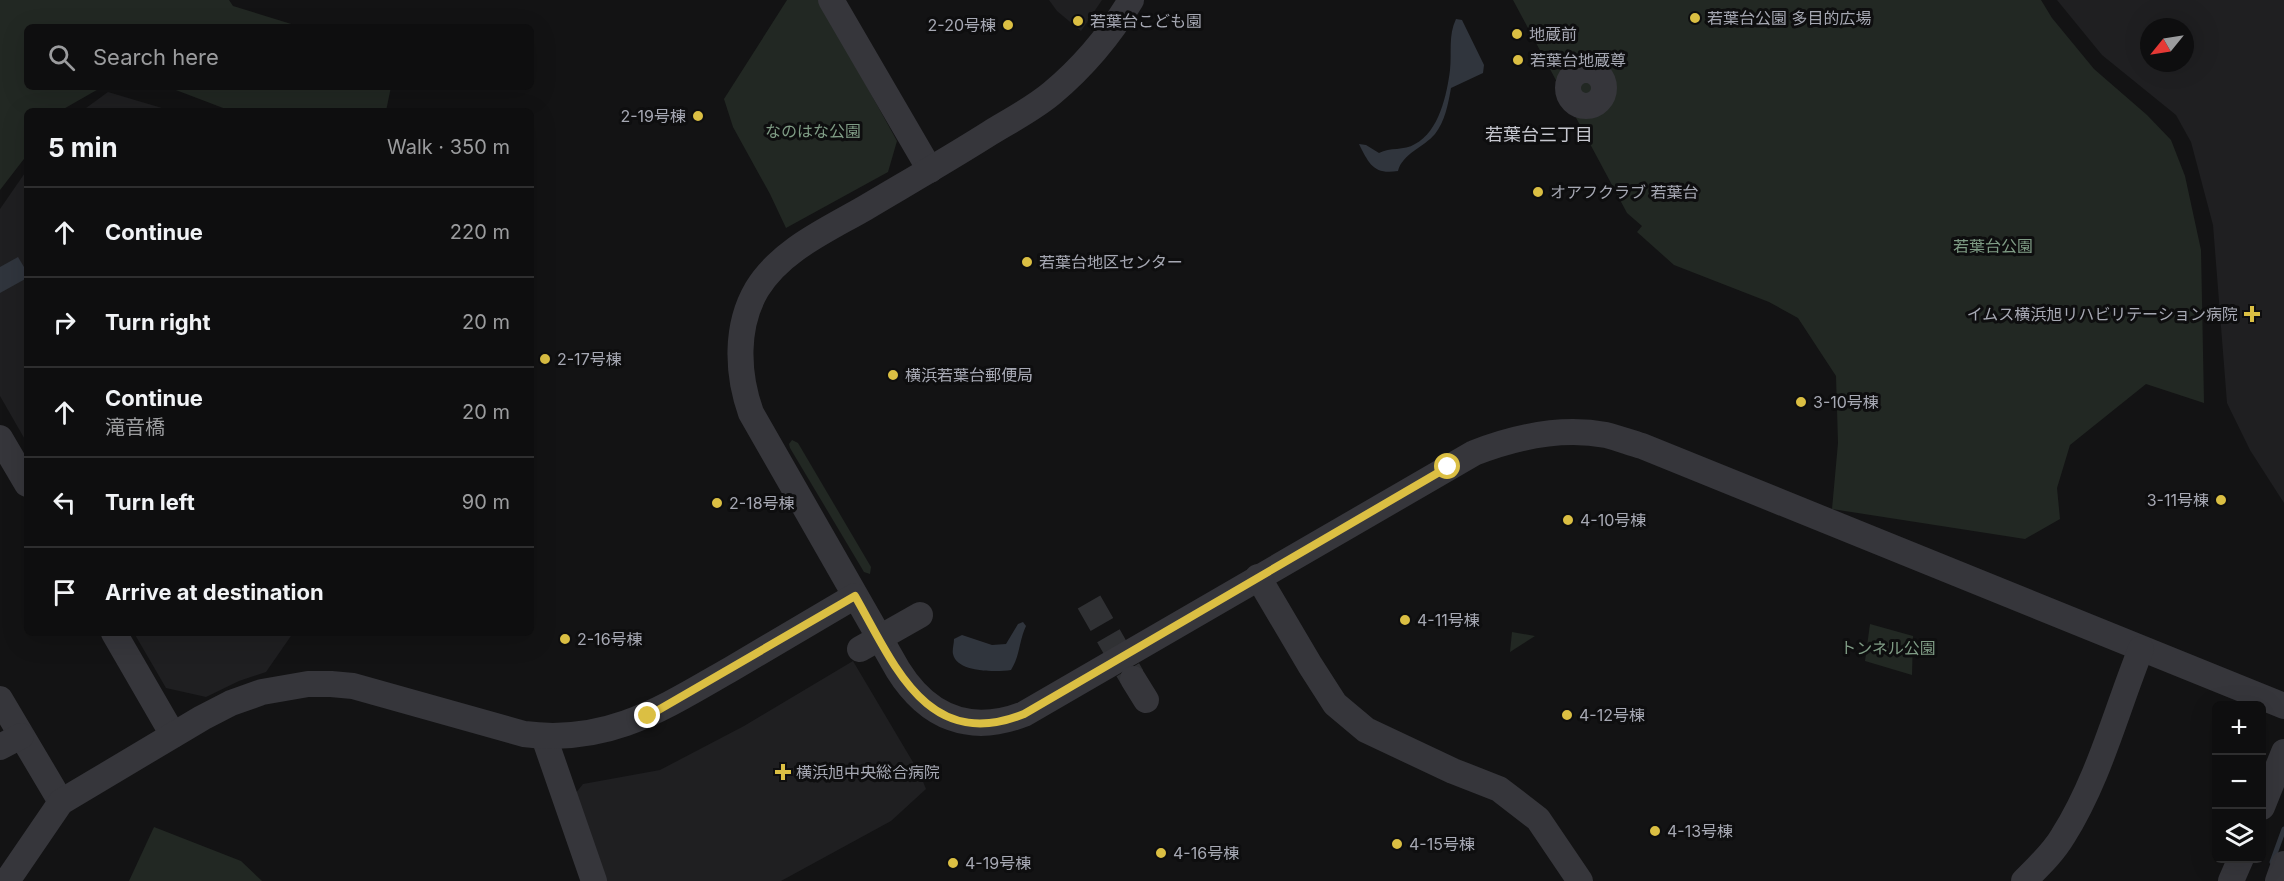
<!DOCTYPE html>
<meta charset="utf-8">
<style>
body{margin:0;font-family:Inter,"Noto Sans JP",sans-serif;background:#1c1c1d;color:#f1f3f6}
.controls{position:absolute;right:18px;bottom:18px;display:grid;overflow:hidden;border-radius:9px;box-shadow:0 6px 24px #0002}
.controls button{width:54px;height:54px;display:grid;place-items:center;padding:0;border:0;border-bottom:2px solid #2e2e2f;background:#0e0e0f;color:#f1f3f6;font:30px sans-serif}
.compass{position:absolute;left:2140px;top:18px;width:54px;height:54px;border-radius:50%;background:#0e0e0f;box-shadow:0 6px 24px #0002;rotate:240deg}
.stop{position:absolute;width:18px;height:18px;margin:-14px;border:4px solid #dbbf43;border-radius:50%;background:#fff}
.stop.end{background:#dbbf43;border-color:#fff;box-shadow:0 2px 6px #0008}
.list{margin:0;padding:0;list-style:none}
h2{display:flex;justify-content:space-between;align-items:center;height:78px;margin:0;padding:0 24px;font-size:26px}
h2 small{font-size:20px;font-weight:400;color:#9b9c9e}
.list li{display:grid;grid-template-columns:39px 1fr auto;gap:18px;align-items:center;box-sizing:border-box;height:90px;padding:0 24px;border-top:2px solid #2e2e2f}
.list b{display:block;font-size:22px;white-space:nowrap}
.list p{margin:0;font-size:20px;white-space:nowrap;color:#9b9c9e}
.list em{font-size:20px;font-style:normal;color:#9b9c9e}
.icon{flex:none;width:33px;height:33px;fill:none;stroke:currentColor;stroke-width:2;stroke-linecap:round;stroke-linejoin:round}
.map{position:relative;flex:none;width:2284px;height:881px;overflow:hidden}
.search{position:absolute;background:#0e0e0f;box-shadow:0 6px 24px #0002;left:24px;top:24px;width:510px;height:66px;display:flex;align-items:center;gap:15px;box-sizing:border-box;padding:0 21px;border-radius:9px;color:#9b9c9e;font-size:22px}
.panel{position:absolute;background:#0e0e0f;box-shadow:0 6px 24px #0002;left:24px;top:108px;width:510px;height:528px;border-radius:9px}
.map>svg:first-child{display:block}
.built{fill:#1f1f21;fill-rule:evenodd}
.green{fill:#222823}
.water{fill:#30353d}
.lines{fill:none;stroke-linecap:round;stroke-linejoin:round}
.stream{stroke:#30353d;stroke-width:5}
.minor-tunnel{stroke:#303134;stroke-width:26;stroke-dasharray:26 13;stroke-linecap:butt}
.minor{stroke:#36363b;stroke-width:26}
.route{stroke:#dbbf43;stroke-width:8}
.poi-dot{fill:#dbbf43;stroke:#0e0e0f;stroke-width:2}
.labels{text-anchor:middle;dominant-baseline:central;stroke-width:6;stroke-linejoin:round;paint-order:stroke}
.poi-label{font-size:16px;fill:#a6a8b3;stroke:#0e0e0f;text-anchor:start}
.park-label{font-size:16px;fill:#7f9c85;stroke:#0e0e0f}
.neighbourhood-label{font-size:18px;fill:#c6c7cf;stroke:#0e0e0f}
</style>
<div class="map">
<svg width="2284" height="881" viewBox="0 0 2284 881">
<rect width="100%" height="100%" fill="#131314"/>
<!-- built -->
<g class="built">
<polygon points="1049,0 1102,0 1081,31 1057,11"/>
<path d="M2057,0h227v503l-34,-53 -23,-47 -14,-178 -22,-83 -15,-27 -74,-60zM2149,27h36v36h-36z"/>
<polygon points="108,92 172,111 82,111"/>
<polygon points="27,170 27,443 0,396 0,209"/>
<polygon points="134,633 293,633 266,672 239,681 206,697 166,688"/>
<polygon points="853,661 920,774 926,789 891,821 781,881 603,881 575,794 583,784 660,770 744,726"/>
</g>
<!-- green -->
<g class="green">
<polygon points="0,0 229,0 233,6 301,27 344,27 27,27 27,87 102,87 60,111 27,111 27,155 0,190"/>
<polygon points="787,0 819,0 897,141 888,172 786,228 770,194 733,127 724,99"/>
<polygon points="1513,0 2041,0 2052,18 2094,69 2147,115 2171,140 2185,176 2201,250 2204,403 2146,384 2070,445 2057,488 2060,519 2025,539 1832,509 1838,443 1836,376 1798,318 1769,302 1674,265 1637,232 1642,226 1627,213"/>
<polygon points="168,87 391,87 386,111 231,111"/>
<polygon points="792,440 798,443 871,567 870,574 864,572 790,448 789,444"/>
<polygon points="1870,624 1913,636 1912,675 1865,661"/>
<polygon points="1512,632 1535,636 1510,652"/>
<polygon points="154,827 241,861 262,881 129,881"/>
</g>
<!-- water -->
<g class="water">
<path d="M1456,19l6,1 22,45 -1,8 -32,15c-3,17 -6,33 -16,46 -11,13 -33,20 -37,37 -24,4 -29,-7 -39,-27l7,1 13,8c11,-6 25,-2 36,-9 24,-12 32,-50 35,-74 2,-18 -2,-34 6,-51z"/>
<polygon points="18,257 27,272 27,278 0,293 0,267"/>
<path d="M1023,622l3,4c-7,15 -6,30 -15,44 -14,2 -54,3 -58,-16 -1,-4 1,-10 1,-15l8,-4 30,10 14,-1 12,-20z"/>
</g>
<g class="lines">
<!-- stream -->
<polyline class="stream" points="2272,862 2284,829"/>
<!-- minor-tunnel -->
<polyline class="minor-tunnel" points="1089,602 1132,677"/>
<!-- minor -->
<g class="minor">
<polyline points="831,0 930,170"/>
<path d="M1131,0c-21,35 -48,67 -79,93 -19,16 -41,27 -62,40 -41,26 -83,50 -125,75 -38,22 -84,42 -108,81 -22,37 -20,85 -6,124l147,257c30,48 72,65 126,44l450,-261c41,-16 88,-26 132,-18 12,3 25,8 36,11l642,260"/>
<circle cx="1586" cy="88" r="18"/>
<polyline points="0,438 27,484"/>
<polyline points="1258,577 1310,665 1335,704 1366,730 1453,771 1499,789 1538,819 1580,881"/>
<polyline points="114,633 173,735"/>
<polyline points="860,649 920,615"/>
<polyline points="1133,679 1146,700"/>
<polyline points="0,699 61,802"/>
<polyline points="544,737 594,881"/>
<polyline points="0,747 21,736"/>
<polyline points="2262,807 2284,752"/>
<path d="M7,881l54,-79 141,-84 29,-15 31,-11 46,-8h23l22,2 171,48c85,11 139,-26 209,-66 41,-24 82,-48 122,-72"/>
<path d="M2024,881c14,-14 29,-28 39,-45 36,-57 53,-125 78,-187"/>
<polyline points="2231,881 2241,858"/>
<polyline points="2278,881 2284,864"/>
</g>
</g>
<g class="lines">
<!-- route -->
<path class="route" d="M648,716l207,-120c39,68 72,157 169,118l424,-247"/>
</g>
<!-- markers -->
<g class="poi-dot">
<circle cx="1695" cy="18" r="6"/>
<circle cx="1078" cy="21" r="6"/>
<circle cx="1008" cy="25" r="6"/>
<circle cx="1517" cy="34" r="6"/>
<circle cx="1518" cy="60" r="6"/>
<circle cx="698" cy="116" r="6"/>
<circle cx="1538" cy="192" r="6"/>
<circle cx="1027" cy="262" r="6"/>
<path d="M2249 305h6v6h6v6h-6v6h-6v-6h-6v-6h6z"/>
<circle cx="545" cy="359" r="6"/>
<circle cx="893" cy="375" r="6"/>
<circle cx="1801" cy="402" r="6"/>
<circle cx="2221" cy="500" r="6"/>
<circle cx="717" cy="503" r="6"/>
<circle cx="1568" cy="520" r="6"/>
<circle cx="1405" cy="620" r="6"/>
<circle cx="565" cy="639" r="6"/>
<circle cx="1567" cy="715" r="6"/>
<path d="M780 763h6v6h6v6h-6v6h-6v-6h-6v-6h6z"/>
<circle cx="1655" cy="831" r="6"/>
<circle cx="1397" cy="844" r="6"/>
<circle cx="1161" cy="853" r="6"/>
<circle cx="953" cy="863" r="6"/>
</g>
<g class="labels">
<!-- poi labels -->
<g class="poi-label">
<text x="1707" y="18">若葉台公園 多目的広場</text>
<text x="1090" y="21">若葉台こども園</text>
<text x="996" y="25" text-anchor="end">2-20号棟</text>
<text x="1529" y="34">地蔵前</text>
<text x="1530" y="60">若葉台地蔵尊</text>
<text x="686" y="116" text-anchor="end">2-19号棟</text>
<text x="1550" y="192">オアフクラブ 若葉台</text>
<text x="1039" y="262">若葉台地区センター</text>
<text x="2238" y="314" text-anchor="end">イムス横浜旭リハビリテーション病院</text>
<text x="557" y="359">2-17号棟</text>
<text x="905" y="375">横浜若葉台郵便局</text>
<text x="1813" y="402">3-10号棟</text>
<text x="2209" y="500" text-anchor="end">3-11号棟</text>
<text x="729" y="503">2-18号棟</text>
<text x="1580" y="520">4-10号棟</text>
<text x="1417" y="620">4-11号棟</text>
<text x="577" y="639">2-16号棟</text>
<text x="1579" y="715">4-12号棟</text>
<text x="796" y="772">横浜旭中央総合病院</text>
<text x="1667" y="831">4-13号棟</text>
<text x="1409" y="844">4-15号棟</text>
<text x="1173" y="853">4-16号棟</text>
<text x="965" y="863">4-19号棟</text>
</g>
<!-- park labels -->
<g class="park-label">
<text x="813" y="131">なのはな公園</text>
<text x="1993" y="246">若葉台公園</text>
<text x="1888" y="648">トンネル公園</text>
</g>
<!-- neighbourhood labels -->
<g class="neighbourhood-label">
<text x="1539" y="134">若葉台三丁目</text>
</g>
</g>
</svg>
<div class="controls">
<button>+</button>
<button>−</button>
<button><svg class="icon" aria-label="layers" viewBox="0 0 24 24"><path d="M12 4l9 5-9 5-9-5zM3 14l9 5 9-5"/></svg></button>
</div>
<svg class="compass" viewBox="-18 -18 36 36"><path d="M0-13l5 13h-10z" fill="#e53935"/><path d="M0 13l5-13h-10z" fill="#9b9c9e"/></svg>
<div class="stop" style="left:1448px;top:467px"></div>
<div class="stop end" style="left:648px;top:716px"></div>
<div class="search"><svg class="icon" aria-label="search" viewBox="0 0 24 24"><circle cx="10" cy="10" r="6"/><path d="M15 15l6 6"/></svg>Search here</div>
<section class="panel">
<h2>5 min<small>Walk · 350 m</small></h2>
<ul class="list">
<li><svg class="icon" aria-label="ahead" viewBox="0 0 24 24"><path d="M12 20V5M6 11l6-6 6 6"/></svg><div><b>Continue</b></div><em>220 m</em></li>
<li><svg class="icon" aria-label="right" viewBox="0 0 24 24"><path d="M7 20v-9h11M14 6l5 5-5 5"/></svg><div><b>Turn right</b></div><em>20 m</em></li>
<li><svg class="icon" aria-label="ahead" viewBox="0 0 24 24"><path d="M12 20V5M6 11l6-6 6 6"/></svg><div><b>Continue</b><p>滝音橋</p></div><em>20 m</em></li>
<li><svg class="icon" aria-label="left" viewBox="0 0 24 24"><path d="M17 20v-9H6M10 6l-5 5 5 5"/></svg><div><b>Turn left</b></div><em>90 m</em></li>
<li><svg class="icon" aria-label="arrive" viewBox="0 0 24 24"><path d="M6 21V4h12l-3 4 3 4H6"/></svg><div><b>Arrive at destination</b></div></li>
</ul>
</section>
</div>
